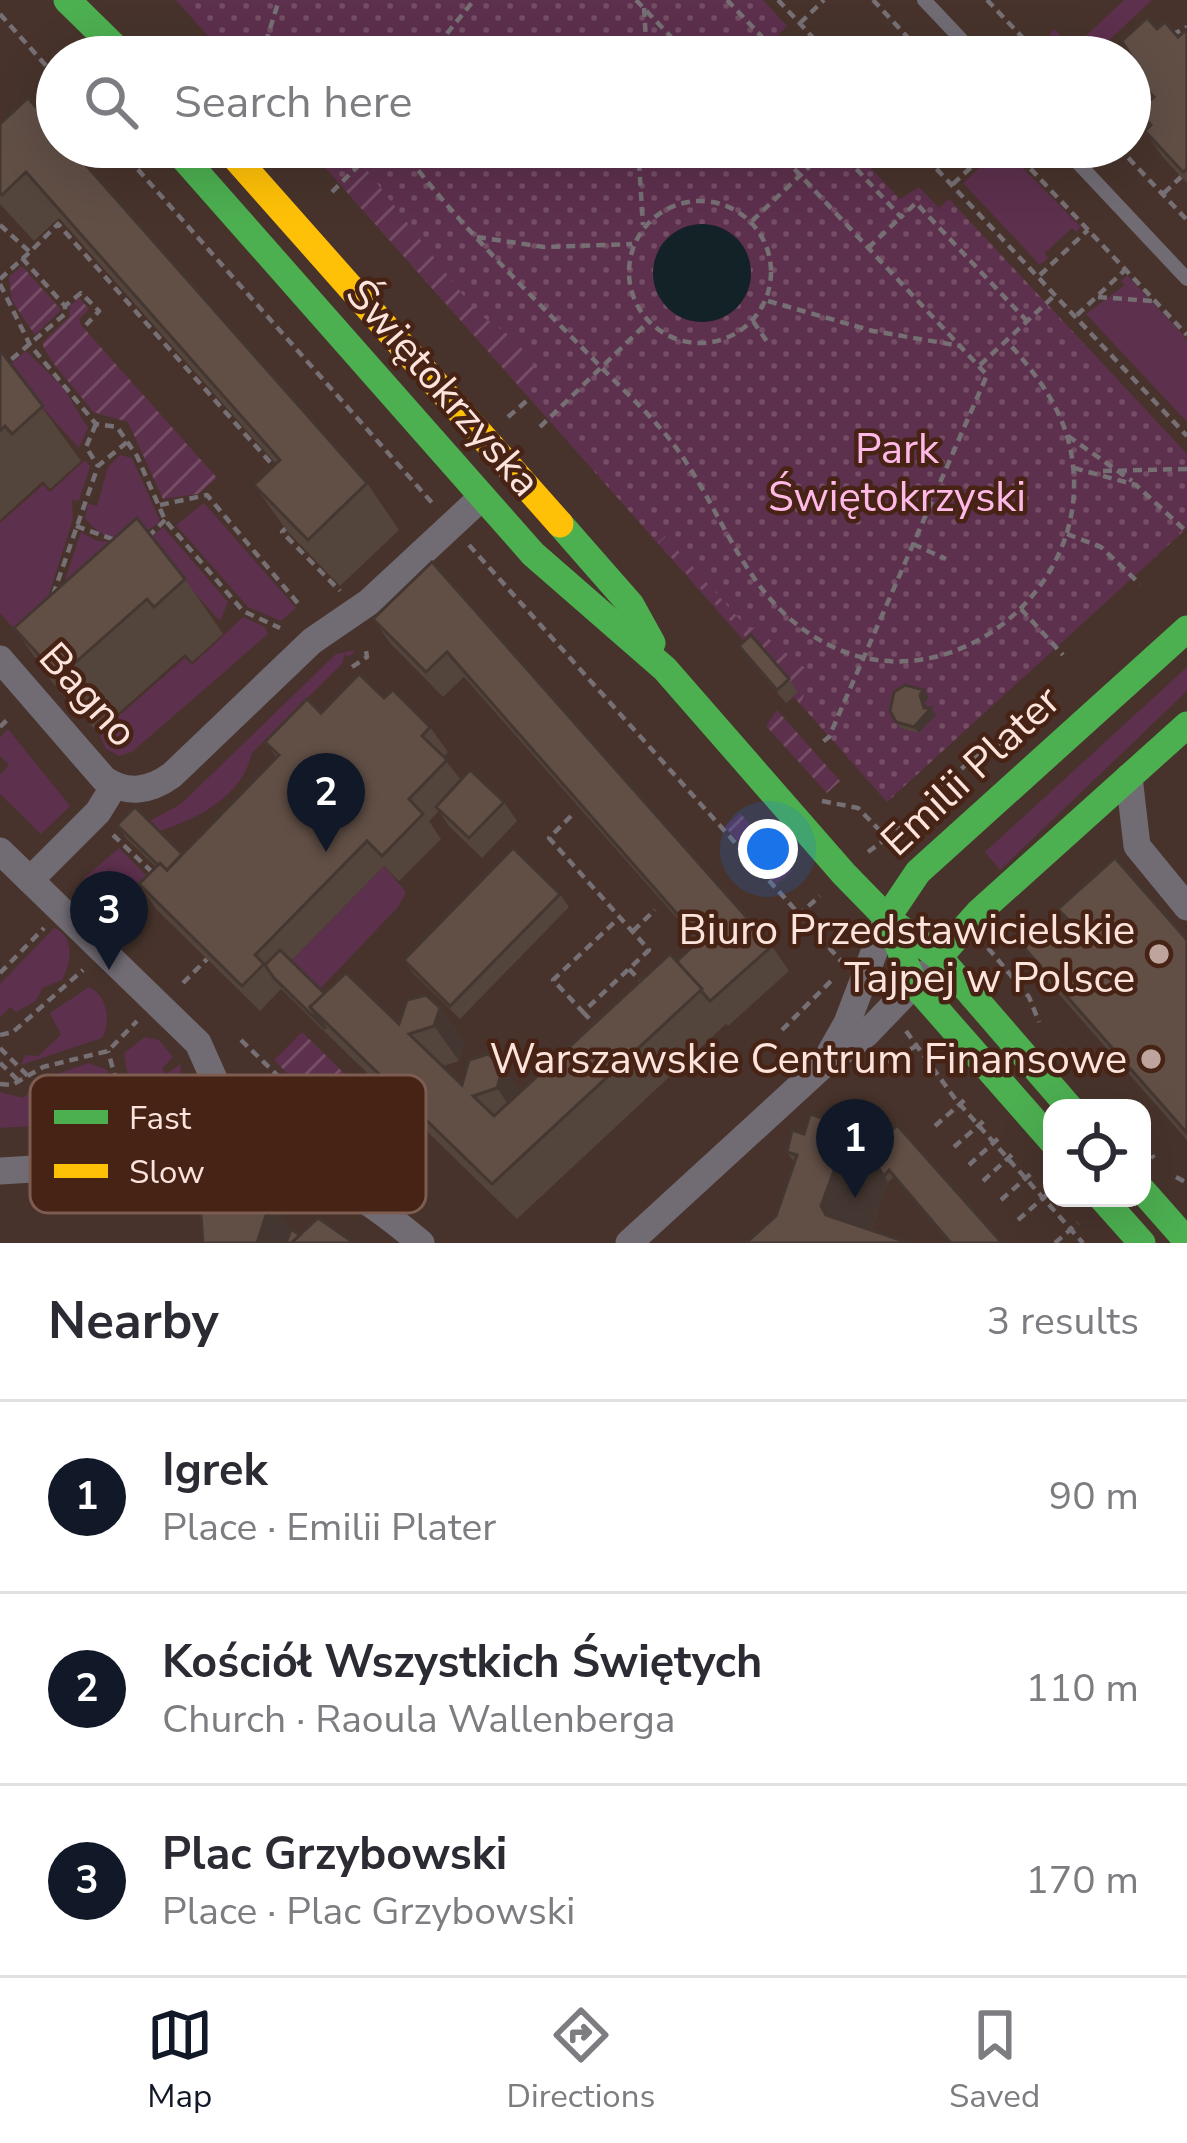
<!DOCTYPE html>
<meta charset="utf-8">
<style>
body{margin:0;font-family:"Nunito Sans",sans-serif;background:#f2f2f3;color:#2b2b33}
.controls{position:absolute;right:36px;bottom:36px;display:grid;overflow:hidden;border-radius:24px;box-shadow:0 12px 48px #0002}
.controls button{width:108px;height:108px;display:grid;place-items:center;padding:0;border:0;border-bottom:3px solid #e1e1e2;background:#fff;color:#2b2b33;font:60px sans-serif}
.you{position:absolute;left:768px;top:849px;width:42px;height:42px;margin:-30px;border:9px solid #fff;border-radius:50%;background:#1a73e8;box-shadow:0 0 0 18px #1a73e833}
.badge{display:grid;place-items:center;width:78px;height:78px;border-radius:50%;background:#111827;color:#fff;font-size:39px;font-weight:700}
.pin{position:absolute;translate:-50% -99px;filter:drop-shadow(0 3px 6px #0008)}
.pin::after{content:'';position:absolute;top:63px;width:42px;height:36px;background:inherit;clip-path:polygon(0 0,100% 0,50% 100%)}
.list{margin:0;padding:0;list-style:none}
h2{display:flex;justify-content:space-between;align-items:center;height:156px;margin:0;padding:0 48px;font-size:51px}
h2 small{font-size:39px;font-weight:400;color:#7c7c81}
.list li{display:grid;grid-template-columns:78px 1fr auto;gap:36px;align-items:center;box-sizing:border-box;height:192px;padding:0 48px;border-top:3px solid #e1e1e2}
.list b{display:block;font-size:45px;white-space:nowrap}
.list p{margin:0;font-size:39px;white-space:nowrap;color:#7c7c81}
.list em{font-size:39px;font-style:normal;color:#7c7c81}
.icon{flex:none;width:66px;height:66px;fill:none;stroke:currentColor;stroke-width:2;stroke-linecap:round;stroke-linejoin:round}
.map{position:relative;flex:none;width:1187px;height:1243px;overflow:hidden}
.search{position:absolute;background:#fff;box-shadow:0 12px 48px #0002;left:36px;right:36px;top:36px;height:132px;display:flex;align-items:center;gap:30px;box-sizing:border-box;padding:0 42px;border-radius:66px;color:#7c7c81;font-size:45px}
.sheet{height:732px;background:#fff}
nav{display:flex;justify-content:space-around;align-items:center;box-sizing:border-box;height:168px;border-top:3px solid #e1e1e2;background:#fff;font-size:33px;color:#7c7c81}
nav a{display:grid;justify-items:center;gap:6px}
nav .on{color:#111827}
.map>svg:first-child{display:block}
.grass{fill:#5d304d}
.park{fill:url(#park-dots)}
.garden{fill:url(#garden-furrows)}
.water{fill:#132227}
.lines{fill:none;stroke-linecap:round;stroke-linejoin:round}
.path{stroke:#766f73;stroke-width:4.5;stroke-dasharray:9 6;stroke-linecap:butt}
.lane{stroke:#716c74;stroke-width:14}
.street{stroke:#716c74;stroke-width:27}
.fast{stroke:#4caf50;stroke-width:27}
.slow{stroke:#ffc107;stroke-width:27}
.wall{fill:#53443c}
.shaded-wall{fill:#443731}
.building{fill:#614f46;stroke:#443731;stroke-width:3}
.poi-dot{fill:#bda59e;stroke:#472316;stroke-width:4.5}
.labels{text-anchor:middle;dominant-baseline:central;stroke-width:9;stroke-linejoin:round;paint-order:stroke}
.street-label{font-size:42px;fill:#fce3db;stroke:#472316}
.park-label{font-size:42px;fill:#feb9e6;stroke:#472316}
.poi-label{font-size:42px;fill:#fce3db;stroke:#472316;text-anchor:end}
.key{fill:#472316;stroke:#7d5d51;stroke-width:3}
.key-label{font-size:33px;fill:#fce3db}
</style>
<div class="map">
<svg width="1187" height="1243" viewBox="0 0 1187 1243">
<defs>
<pattern id="park-dots" width="8" height="8" patternUnits="userSpaceOnUse" patternTransform="scale(3)"><rect width="8" height="8" fill="#5d304d"/><path d="M2 2h.1M6 6h.1" fill="none" stroke="#754e66" stroke-width="1.8" stroke-linecap="round"/></pattern>
<pattern id="garden-furrows" width="10" height="10" patternUnits="userSpaceOnUse" patternTransform="scale(3)"><rect width="10" height="10" fill="#5d304d"/><path d="M-1 1l2-2M0 10L10 0M9 11l2-2" fill="none" stroke="#754e66"/></pattern>
</defs>
<rect width="100%" height="100%" fill="#47332c"/>
<!-- grass -->
<g class="grass">
<polygon points="1124,0 1152,0 1091,57 1071,57 1049,34 1054,29 1073,48"/>
<polygon points="1002,147 1081,227 1076,232 1072,228 1045,253 1048,258 1040,265 963,183"/>
<polygon points="1127,275 1187,339 1187,422 1086,314 1125,285 1121,281"/>
<polygon points="26,351 63,387 88,428 79,448 34,398 0,373"/>
<path d="M120,455l12,3 28,63c-23,22 -54,26 -75,-3l3,-14 9,2 11,-39z"/>
<polygon points="85,460 90,466 79,501 72,500 73,519 34,642 27,644 0,613 0,523 43,485 50,492"/>
<polygon points="204,503 296,608 281,621 248,607 176,525"/>
<polygon points="163,527 228,602 220,621 175,571 39,658 81,532 97,541 146,542"/>
<polygon points="243,617 265,627 268,634 132,752 119,756 106,749 99,733 185,658 192,665"/>
<path d="M356,650l-7,7 -4,-3 -3,10 -90,89c-10,45 -57,67 -96,79l-10,-9 35,-19 155,-150z"/>
<polygon points="1187,667 1187,691 1000,870 985,852"/>
<polygon points="8,729 70,806 41,834 0,794 0,775 9,765 0,756 0,737"/>
<polygon points="119,848 151,880 120,912 84,878"/>
<polygon points="384,866 406,892 398,907 318,991 289,963"/>
<path d="M54,928c21,8 18,34 8,52l-20,8 -6,13 -20,11 -6,-5 -10,10v-33z"/>
<path d="M89,987c18,8 23,35 13,51l-81,27 4,-10 13,1 23,-21 -11,-22z"/>
<polygon points="145,1037 159,1040 173,1057 162,1068 166,1074 181,1064 177,1117 119,1117 130,1091 124,1053"/>
<path d="M89,1063l18,7 4,19c-24,39 -71,36 -111,39v-36l23,6 25,-21z"/>
</g>
<!-- park -->
<g class="park">
<polygon points="176,0 763,0 787,26 778,35 798,56 227,57"/>
<polygon points="307,147 851,147 900,199 919,187 939,208 949,199 1187,454 1187,528 887,802 794,697 786,703 748,659 754,652"/>
</g>
<!-- garden -->
<g class="garden">
<polygon points="366,169 476,312 516,340 541,377 526,394 344,189"/>
<polygon points="22,266 61,310 35,335 12,301 9,277"/>
<path d="M79,298l10,11 -10,10 2,6 136,153 -19,16 -35,5 -35,-77 -35,-10c-15,-22 -42,-46 -51,-69l27,-26 1,-11z"/>
<polygon points="665,536 749,630 754,627 810,672 801,705 793,696 797,692 658,543"/>
<polygon points="777,710 840,781 827,793 766,726"/>
<polygon points="740,813 792,871 776,884 725,827"/>
<polygon points="302,1032 357,1086 331,1117 274,1060"/>
</g>
<!-- water -->
<circle class="water" cx="702" cy="273" r="49"/>
<g class="lines">
<!-- path -->
<g class="path">
<polyline points="636,0 690,57"/>
<polyline points="727,0 781,57"/>
<polyline points="778,0 831,57"/>
<polyline points="873,0 926,57"/>
<polyline points="987,0 1041,57"/>
<polyline points="644,8 647,57"/>
<polyline points="0,14 57,78"/>
<polyline points="800,23 824,0"/>
<polyline points="1172,35 1187,27"/>
<polyline points="265,45 279,57"/>
<polyline points="261,57 279,0"/>
<polyline points="428,57 474,0"/>
<polyline points="1130,89 1137,83 1134,66 1140,59"/>
<polyline points="118,147 434,505"/>
<path d="M400,147c58,77 129,146 196,215 30,31 62,59 86,94 47,69 67,150 149,190 117,57 257,-53 242,-180 -5,-51 -34,-89 -67,-126"/>
<polyline points="638,147 643,225"/>
<polyline points="774,147 987,375 829,737 820,744"/>
<polyline points="836,147 901,217 916,203 1027,321"/>
<polyline points="916,147 1187,436"/>
<polyline points="1010,147 1187,335"/>
<polyline points="1118,147 1187,220"/>
<polyline points="953,184 993,147"/>
<polyline points="332,192 377,147"/>
<polyline points="1164,193 1181,177"/>
<circle cx="700" cy="272" r="71"/>
<polyline points="752,221 830,147"/>
<polyline points="0,225 30,252 58,224 277,470"/>
<polyline points="477,237 544,247 632,244"/>
<polyline points="868,248 901,217"/>
<polyline points="22,258 65,306"/>
<polyline points="1040,275 1088,230"/>
<polyline points="0,279 30,252"/>
<polyline points="0,284 30,345 96,424 117,427 137,456 165,520 243,611 280,628"/>
<polyline points="1098,297 1152,301"/>
<polyline points="768,301 873,331 961,346"/>
<polyline points="1077,315 1125,270"/>
<polyline points="753,321 768,343"/>
<polyline points="980,365 1055,295"/>
<polyline points="0,369 65,314 65,306 81,293 99,311 86,325"/>
<polyline points="508,417 530,398"/>
<polyline points="96,424 86,447 98,466"/>
<polyline points="540,427 648,322"/>
<polyline points="1068,436 1132,481"/>
<polyline points="1074,468 1136,485 1187,532"/>
<polyline points="1103,471 1187,469"/>
<polyline points="160,505 207,495 301,607"/>
<polyline points="76,526 115,540"/>
<polyline points="288,526 282,532 340,591"/>
<polyline points="1067,534 1101,547 1140,584"/>
<polyline points="148,537 165,520"/>
<polyline points="913,544 946,559"/>
<polyline points="469,545 841,961"/>
<polyline points="53,595 98,466 127,442"/>
<polyline points="1021,609 1063,655"/>
<polyline points="352,667 367,657 366,651"/>
<polyline points="0,727 7,720"/>
<polyline points="822,801 858,808 887,838 972,759 1018,734"/>
<polyline points="571,816 549,838 649,950 583,1012 553,980 620,917"/>
<polyline points="113,835 152,872"/>
<polyline points="868,852 887,838 896,847"/>
<polyline points="797,916 820,896"/>
<polyline points="633,931 655,910"/>
<polyline points="988,948 1029,997 1039,1022"/>
<polyline points="629,969 644,985"/>
<polyline points="0,973 44,928"/>
<polyline points="183,983 207,959"/>
<polyline points="583,1012 598,1028"/>
<polyline points="782,1030 834,978"/>
<polyline points="906,1031 956,1100 1083,1243"/>
<polyline points="0,1035 13,1032 83,970"/>
<polyline points="241,1040 317,1114"/>
<polyline points="0,1048 28,1076"/>
<polyline points="0,1063 19,1081"/>
<polyline points="869,1065 887,1062 918,1045"/>
<polyline points="0,1084 12,1085 43,1067 108,1051 137,1021"/>
<polyline points="241,1105 287,1089"/>
<polyline points="329,1126 374,1080"/>
<polyline points="935,1126 968,1097"/>
<polyline points="91,1133 119,1091 108,1051"/>
<polyline points="1142,1144 1154,1158"/>
<polyline points="954,1147 987,1118"/>
<polyline points="396,1163 421,1138"/>
<polyline points="969,1165 1002,1135"/>
<polyline points="1176,1177 1187,1183"/>
<polyline points="983,1181 1016,1151"/>
<polyline points="1001,1200 1034,1171"/>
<polyline points="1018,1220 1051,1191"/>
<polyline points="1055,1243 1078,1223"/>
</g>
<!-- lane -->
<g class="lane">
<polyline points="924,0 978,57"/>
<polyline points="1063,147 1187,279"/>
</g>
<!-- street -->
<g class="street">
<path d="M0,659l104,120c23,16 46,12 68,-4l140,-134 57,-39 113,-105"/>
<polyline points="1129,777 1137,846 1187,907"/>
<polyline points="0,851 198,1043 215,1081 216,1166"/>
<polyline points="30,880 98,812 114,786"/>
<polyline points="830,1053 847,1023 887,918"/>
<path d="M216,1166c64,-35 156,36 205,77"/>
<polyline points="0,1171 181,1160 216,1166 235,1180 273,1189 345,1192"/>
<polyline points="629,1243 821,1067 866,1034 924,974"/>
</g>
<!-- fast -->
<g class="fast">
<polyline points="67,0 125,57"/>
<polyline points="174,147 533,554 665,669 844,874 887,918 939,957 1070,1108"/>
<polyline points="560,524 631,605 652,643"/>
<polyline points="887,918 918,872 1187,629"/>
<polyline points="887,918 914,984 1052,1141"/>
<polyline points="939,957 979,912 1187,725"/>
<polyline points="1142,1190 1187,1241"/>
<polyline points="1102,1198 1142,1243"/>
</g>
<!-- slow -->
<polyline class="slow" points="226,147 560,524"/>
</g>
<!-- wall -->
<g class="wall">
<polygon points="1157,29 1178,37 1187,29 1187,183 1162,156 1145,131 1149,127 1138,111 1151,100 1136,79 1142,73"/>
<polygon points="0,124 367,483 399,530 340,586 287,531 254,485 276,464 59,218 34,241 0,204"/>
<polygon points="0,350 81,461 50,489 43,481 0,520"/>
<polygon points="432,562 772,946 789,971 728,1026 726,1024 517,1219 281,989 260,1011 156,909 139,884 156,867 126,838 117,825 182,854 277,758 265,742 321,713 384,698 430,727 448,752 443,757 461,780 504,802 517,821 482,858 449,826 439,811 429,821 441,839 399,881 384,866 291,961 325,994 399,1024 440,1008 465,1043 459,1061 443,1066 462,1085 503,1068 519,1092 676,962 698,942 464,677 443,697 391,644 373,619"/>
<polygon points="185,579 223,634 192,662 185,654 97,732 53,683 14,628"/>
<polygon points="739,646 789,679 798,692 786,703"/>
<polygon points="929,697 925,702 927,708 936,715 919,733 900,728 890,711"/>
<polygon points="560,894 569,907 460,1019 413,973 404,960"/>
<polygon points="1058,909 1187,940 1187,1140 1044,977 1019,942 1056,942 1071,928"/>
<polygon points="897,1125 894,1177 888,1182 871,1230 776,1216 794,1162 787,1152 804,1134 850,1127 869,1154"/>
</g>
<!-- shaded-wall -->
<g class="shaded-wall">
<polygon points="924,690 929,697 925,702 928,712 931,708 936,715 919,733 914,727 924,708 920,695"/>
<polygon points="440,1008 465,1043 459,1061 434,1026"/>
<polygon points="503,1068 527,1103 522,1124 497,1088"/>
<polygon points="850,1127 888,1182 866,1243 826,1215 821,1206"/>
<polygon points="271,1200 296,1236 293,1243 257,1243"/>
</g>
<!-- building -->
<g class="building">
<polygon points="1147,18 1157,29 1165,22 1178,37 1187,29 1187,169 1183,172 1145,131 1151,125 1138,111 1154,97 1136,79 1142,73 1122,41"/>
<polygon points="28,98 57,132 57,147 70,147 367,483 308,540 254,485 280,460 26,172 2,195 0,193 0,124"/>
<polygon points="0,350 43,406 12,434 5,426 0,431"/>
<polygon points="137,518 185,579 154,607 147,599 59,677 14,628"/>
<polygon points="432,562 772,946 710,1001 676,962 700,940 447,652 426,672 373,619"/>
<polygon points="751,635 789,679 777,690 739,646"/>
<polygon points="359,674 384,698 393,690 430,727 422,736 447,760 409,799 423,814 382,856 367,841 255,955 264,964 242,986 139,884 160,863 167,870 279,755 265,742 307,699 321,713"/>
<polygon points="905,685 924,690 920,695 924,708 931,708 914,727 896,722 890,711 894,692"/>
<polygon points="470,770 504,802 469,838 436,807"/>
<polygon points="135,807 182,854 167,870 160,863 158,865 117,825"/>
<polygon points="513,848 560,894 450,1006 404,960"/>
<polygon points="1115,858 1187,940 1187,1133 1019,942 1056,942 1074,926 1058,909"/>
<polygon points="280,950 325,994 310,1007 326,1029 274,978 265,965"/>
<polygon points="670,954 702,989 492,1184 310,1007 346,973 399,1024 407,1000 426,995 440,1008 434,1026 409,1034 462,1085 469,1060 488,1054 503,1068 497,1088 473,1096 494,1116"/>
<polygon points="810,1114 850,1127 821,1206 826,1215 909,1243 746,1243 776,1216 797,1155 787,1152 792,1130 804,1134"/>
<polygon points="897,1125 1002,1243 951,1243 889,1170 884,1176 869,1154"/>
<polygon points="271,1200 257,1243 203,1243 200,1202"/>
<polygon points="318,1218 354,1243 291,1243"/>
<polygon points="291,1229 300,1235 291,1243 286,1243"/>
</g>
<!-- markers -->
<g class="poi-dot">
<circle cx="1159" cy="954" r="12"/>
<circle cx="1151" cy="1059" r="12"/>
</g>
<g class="labels">
<!-- street labels -->
<g class="street-label">
<text transform="translate(443 388) rotate(49)">Świętokrzyska</text>
<text transform="translate(88 695) rotate(48)">Bagno</text>
<text transform="translate(971 771) rotate(-43)">Emilii Plater</text>
</g>
<!-- park labels -->
<g class="park-label">
<text x="897" y="449">Park<tspan x="897" dy="48">Świętokrzyski</tspan></text>
</g>
<!-- poi labels -->
<g class="poi-label">
<text x="1135" y="930">Biuro Przedstawicielskie<tspan x="1135" dy="48">Tajpej w Polsce</tspan></text>
<text x="1127" y="1059">Warszawskie Centrum Finansowe</text>
</g>
</g>
<!-- legend -->
<rect x="30" y="1075" width="396" height="138" rx="18" class="key"/>
<rect x="54" y="1110" width="54" height="14" fill="#4caf50"/>
<rect x="54" y="1164" width="54" height="14" fill="#ffc107"/>
<g class="key-label">
<text x="129" y="1129">Fast</text>
<text x="129" y="1183">Slow</text>
</g>
</svg>
<div class="controls">
<button><svg class="icon" aria-label="locate" viewBox="0 0 24 24"><circle cx="12" cy="12" r="6"/><path d="M12 2v4M12 18v4M2 12h4M18 12h4"/></svg></button>
</div>
<div class="you"></div>
<div class="pin badge" style="left:855px;top:1198px">1</div>
<div class="pin badge" style="left:326px;top:852px">2</div>
<div class="pin badge" style="left:109px;top:970px">3</div>
<div class="search"><svg class="icon" aria-label="search" viewBox="0 0 24 24"><circle cx="10" cy="10" r="6"/><path d="M15 15l6 6"/></svg>Search here</div>
</div>
<section class="sheet">
<h2>Nearby<small>3 results</small></h2>
<ul class="list">
<li><span class="badge">1</span><div><b>Igrek</b><p>Place · Emilii Plater</p></div><em>90 m</em></li>
<li><span class="badge">2</span><div><b>Kościół Wszystkich Świętych</b><p>Church · Raoula Wallenberga</p></div><em>110 m</em></li>
<li><span class="badge">3</span><div><b>Plac Grzybowski</b><p>Place · Plac Grzybowski</p></div><em>170 m</em></li>
</ul>
</section>
<nav>
<a class="on"><svg class="icon" aria-label="map" viewBox="0 0 24 24"><path d="M3 6l6-2 6 2 6-2v14l-6 2-6-2-6 2zM9 4v14M15 6v14"/></svg>Map</a>
<a><svg class="icon" aria-label="directions" viewBox="0 0 24 24"><path d="M12 3l9 9-9 9-9-9zM9 14v-3h6M13 9l2 2-2 2"/></svg>Directions</a>
<a><svg class="icon" aria-label="saved" viewBox="0 0 24 24"><path d="M7 4h10v16l-5-4-5 4z"/></svg>Saved</a>
</nav>
